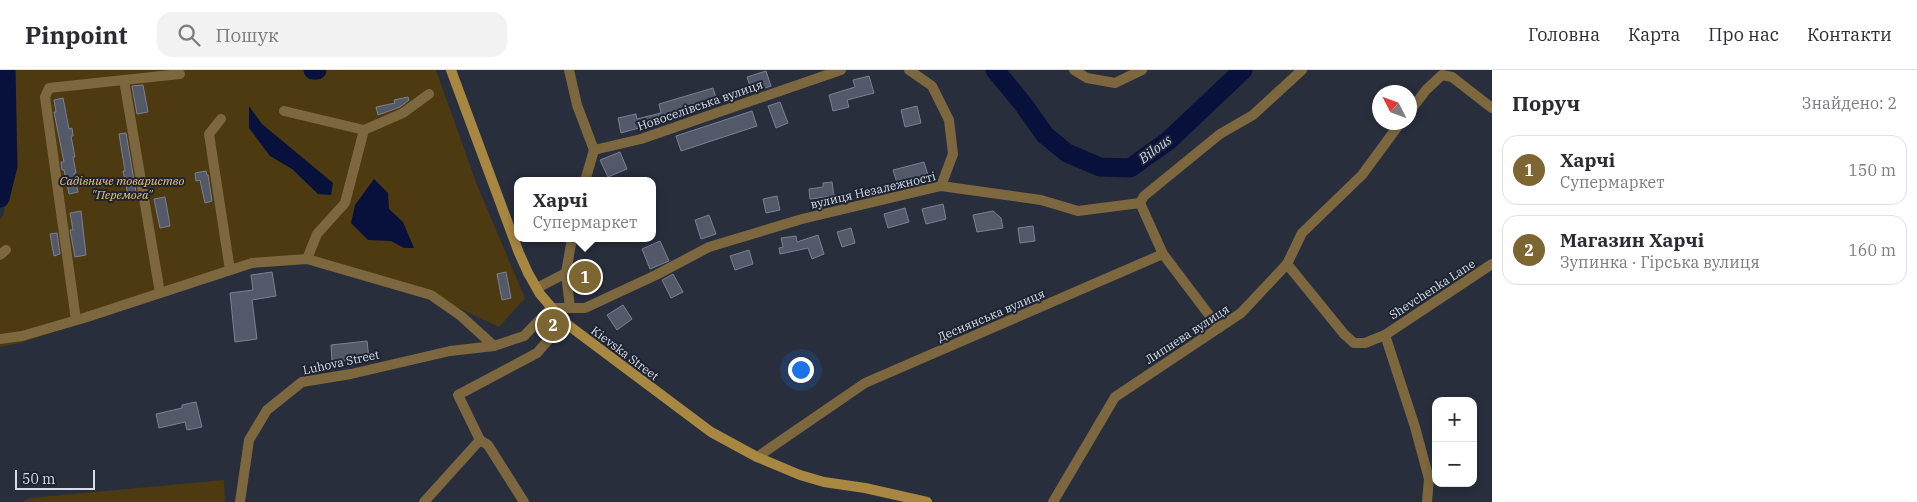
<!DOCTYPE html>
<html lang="uk">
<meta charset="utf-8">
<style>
body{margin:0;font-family:"IBM Plex Serif",serif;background:#f2f2f3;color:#2b2b33}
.controls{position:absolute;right:15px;bottom:15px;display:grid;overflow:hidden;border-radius:10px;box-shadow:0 2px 8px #0003}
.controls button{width:45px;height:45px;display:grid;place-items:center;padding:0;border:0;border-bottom:1px solid #e1e1e2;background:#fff;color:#2b2b33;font:25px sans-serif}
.compass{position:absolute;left:1372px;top:15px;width:45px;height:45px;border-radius:50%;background:#fff;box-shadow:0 2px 8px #0003;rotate:312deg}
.scale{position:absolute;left:15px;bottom:12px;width:80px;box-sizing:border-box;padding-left:5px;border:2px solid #d9dde7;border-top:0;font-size:14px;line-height:18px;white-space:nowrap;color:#d9dde7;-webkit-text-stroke:4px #1e2432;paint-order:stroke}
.you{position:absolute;left:800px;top:299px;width:18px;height:18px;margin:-12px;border:4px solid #fff;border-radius:50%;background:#1a73e8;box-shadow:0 0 0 8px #1a73e833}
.badge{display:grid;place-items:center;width:32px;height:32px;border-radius:50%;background:#7e6633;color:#fff;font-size:16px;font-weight:700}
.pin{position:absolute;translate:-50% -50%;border:2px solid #fff;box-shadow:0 1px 5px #0006}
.popup{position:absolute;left:514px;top:107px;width:142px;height:65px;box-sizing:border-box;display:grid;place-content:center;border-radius:10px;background:#fff;filter:drop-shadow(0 1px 4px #0005);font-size:16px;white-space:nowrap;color:#7c7c81}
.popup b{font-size:19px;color:#2b2b33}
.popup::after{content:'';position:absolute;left:50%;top:100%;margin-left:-10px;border:10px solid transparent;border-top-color:#fff}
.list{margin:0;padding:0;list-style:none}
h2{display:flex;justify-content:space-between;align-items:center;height:65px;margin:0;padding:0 20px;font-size:21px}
h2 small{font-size:16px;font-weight:400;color:#7c7c81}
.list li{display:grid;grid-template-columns:32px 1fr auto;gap:15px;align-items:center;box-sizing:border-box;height:70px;margin:0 10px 10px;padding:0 10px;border:1px solid #e1e1e2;border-radius:15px}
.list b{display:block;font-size:19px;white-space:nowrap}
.list p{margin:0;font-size:16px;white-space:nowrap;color:#7c7c81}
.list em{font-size:16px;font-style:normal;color:#7c7c81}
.icon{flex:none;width:28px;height:28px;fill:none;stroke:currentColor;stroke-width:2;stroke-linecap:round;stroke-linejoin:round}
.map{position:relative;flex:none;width:1492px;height:432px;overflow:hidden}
header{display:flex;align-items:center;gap:30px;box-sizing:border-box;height:70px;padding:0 25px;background:#fff;border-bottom:1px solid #e1e1e2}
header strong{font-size:24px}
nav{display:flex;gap:28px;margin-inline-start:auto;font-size:18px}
.search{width:350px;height:45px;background:#f2f2f3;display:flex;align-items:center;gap:12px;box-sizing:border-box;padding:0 18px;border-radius:15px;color:#7c7c81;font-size:19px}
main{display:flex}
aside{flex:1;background:#fff}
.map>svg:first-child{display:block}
.green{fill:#4d3a10}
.water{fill:#07113c}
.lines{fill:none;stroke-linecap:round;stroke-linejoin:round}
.river{stroke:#07113c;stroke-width:19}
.building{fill:#535969;stroke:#7a8192}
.minor{stroke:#7c673e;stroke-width:10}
.secondary{stroke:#a88741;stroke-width:10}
.labels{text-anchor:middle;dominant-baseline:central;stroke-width:4;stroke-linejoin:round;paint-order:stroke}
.street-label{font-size:12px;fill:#d9dde7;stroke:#1e2432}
.park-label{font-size:12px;font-style:italic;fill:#eec571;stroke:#1e2432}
.water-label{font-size:14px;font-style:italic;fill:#c5d3f1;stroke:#1e2432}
</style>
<header>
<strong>Pinpoint</strong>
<div class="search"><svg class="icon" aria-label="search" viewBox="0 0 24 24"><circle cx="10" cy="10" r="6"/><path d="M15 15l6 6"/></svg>Пошук</div>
<nav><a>Головна</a><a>Карта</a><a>Про нас</a><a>Контакти</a></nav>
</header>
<main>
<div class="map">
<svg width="1492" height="432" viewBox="0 0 1492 432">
<rect width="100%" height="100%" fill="#282e3c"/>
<!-- green -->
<g class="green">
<polygon points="10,0 436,0 477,115 525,228 499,257 431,225 280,187 20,273 0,277 0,150 4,144 10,46"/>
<polygon points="224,410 225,432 22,432 30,428"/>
</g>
<!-- water -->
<g class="water">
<polygon points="249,36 262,54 333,113 331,125 318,124 292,99 270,86 249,58"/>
<polygon points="374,109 388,123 389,139 403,152 414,178 404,178 391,171 368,170 351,153 355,135"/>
</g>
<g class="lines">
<!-- river -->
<g class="river">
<polyline points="313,0 317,0"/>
<polyline points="995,0 1023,34 1045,65 1067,83 1100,97 1130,98 1168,71 1243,0"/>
<polyline points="0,128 8,96 6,0"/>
</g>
</g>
<!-- building -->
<g class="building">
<polygon points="766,1 771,16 752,22 747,7"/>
<polygon points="869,6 874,23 847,30 849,37 833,41 829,25 855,17 853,10"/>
<polygon points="143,15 148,42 137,44 132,16"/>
<polygon points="713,18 718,34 689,42 687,38 672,42 674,48 621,63 618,48 636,44 637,49 661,43 659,34"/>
<polygon points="408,27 409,30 400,37 378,45 376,37 395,33 394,30"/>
<polygon points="63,28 69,59 72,58 73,66 71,66 75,87 73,87 76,103 74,103 78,122 69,124 64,100 62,100 61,92 64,92 54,42 56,42 54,30"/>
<polygon points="780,32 788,53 776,58 768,36"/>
<polygon points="917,36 921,53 905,57 901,40"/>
<polygon points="752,41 757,56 681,81 676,66"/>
<polygon points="126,63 137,128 129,130 123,101 125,101 119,64"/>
<polygon points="620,82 627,99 608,107 600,90"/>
<polygon points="924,92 928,105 897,113 893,100"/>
<polygon points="206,101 207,105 208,105 212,131 205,133 200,110 196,111 195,103"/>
<polygon points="832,112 834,126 810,129 809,119 823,117 823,113"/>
<polygon points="777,126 780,140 766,143 763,129"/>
<polygon points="165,127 170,156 160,158 154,129"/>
<polygon points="943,134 946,149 926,154 922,139"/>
<polygon points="905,138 909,152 888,158 884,144"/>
<polygon points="81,141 86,185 75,187 70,160 73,160 70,143"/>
<polygon points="993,141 1001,148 1003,158 977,162 973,145"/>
<polygon points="709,145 716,164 701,169 695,150"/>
<polygon points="1033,156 1035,171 1020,173 1018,158"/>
<polygon points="851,158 855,173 842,177 837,162"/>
<polygon points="57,163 60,184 54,186 50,164"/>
<polygon points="818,165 824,184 812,189 808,178 780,184 779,178 783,177 781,168 796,166 797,172"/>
<polygon points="660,171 669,191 650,199 642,179"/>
<polygon points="749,180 753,194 735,200 730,186"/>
<polygon points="272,202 276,226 252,230 257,269 235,272 230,223 253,220 251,205"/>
<polygon points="506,202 511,228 502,230 497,204"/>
<polygon points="581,202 589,202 589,221 575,221 574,213 581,212"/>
<polygon points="673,204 683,222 671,228 662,210"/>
<polygon points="623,235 632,249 617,260 607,245"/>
<polygon points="367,271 369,288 332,292 331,275"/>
<polygon points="196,332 202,357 187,360 185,352 159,358 156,344 182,338 182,335"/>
</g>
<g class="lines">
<!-- minor -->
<g class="minor">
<polyline points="569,0 577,35 594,80 585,111"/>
<polyline points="909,0 932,16 949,50 953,84 941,116"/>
<polyline points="1074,0 1087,8 1115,13 1142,0"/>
<polyline points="124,10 160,223"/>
<polyline points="284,41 364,60"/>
<polyline points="1410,41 1426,20 1442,5 1452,7 1492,38"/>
<polyline points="221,49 209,64 230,200"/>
<polyline points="594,80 641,69 841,0"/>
<polyline points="1140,133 1144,126 1220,64 1253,45 1302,0"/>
<polyline points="0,185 6,180"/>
<polyline points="307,189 317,164 345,133 364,60 403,43 429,24"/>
<polyline points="1287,194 1344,264 1354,273 1365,273 1385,265 1492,194"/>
<polyline points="566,203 570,238"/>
<polyline points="537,218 566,203 572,168"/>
<polyline points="76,250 45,27 49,18 180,4"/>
<polyline points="1385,265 1415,357 1429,409 1427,432"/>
<polyline points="0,269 22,266 84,248 252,193 307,189 431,225 461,246 494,276 524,266 551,238 585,238 656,205 709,177 802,149 941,116 1041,130 1078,141 1140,133 1163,184"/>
<polyline points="480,370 458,325 537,283 564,252"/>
<polyline points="757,387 865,313 1163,184 1219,258"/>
<polyline points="240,432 249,370 267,340 302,312 351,304 450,281 494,276"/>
<polyline points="424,432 480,370 488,375 524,432"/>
<polyline points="1053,432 1115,327 1241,243 1287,194 1302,163 1362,105 1401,52"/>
</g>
<!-- secondary -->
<polyline class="secondary" points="451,0 519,183 528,203 540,224 564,252 711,362 757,387 800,405 824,412 865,418 927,432"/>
</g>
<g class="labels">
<!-- street labels -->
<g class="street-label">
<text transform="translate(700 35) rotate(-19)">Новоселівська вулиця</text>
<text transform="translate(873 120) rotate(-13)">вулиця Незалежності</text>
<text transform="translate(1432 219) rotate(-33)">Shevchenka Lane</text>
<text transform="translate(991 245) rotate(-23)">Деснянська вулиця</text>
<text transform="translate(1187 264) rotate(-33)">Липнева вулиця</text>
<text transform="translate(625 283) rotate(37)">Kievska Street</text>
<text transform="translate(341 292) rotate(-12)">Luhova Street</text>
</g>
<!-- park labels -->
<g class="park-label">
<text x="122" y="110">Садівниче товариство<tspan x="122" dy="14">"Перемога"</tspan></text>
</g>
<!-- water labels -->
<g class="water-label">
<text transform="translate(1155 79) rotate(-37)">Bilous</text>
</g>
</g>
</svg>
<div class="controls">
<button>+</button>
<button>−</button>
</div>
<svg class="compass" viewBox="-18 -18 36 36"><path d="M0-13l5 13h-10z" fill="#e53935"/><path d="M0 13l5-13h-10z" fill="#7c7c81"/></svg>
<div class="scale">50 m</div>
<div class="you"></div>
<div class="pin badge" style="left:585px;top:207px">1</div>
<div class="popup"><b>Харчі</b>Супермаркет</div>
<div class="pin badge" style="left:553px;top:255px">2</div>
</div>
<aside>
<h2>Поруч<small>Знайдено: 2</small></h2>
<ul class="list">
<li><span class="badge">1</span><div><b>Харчі</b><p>Супермаркет</p></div><em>150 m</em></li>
<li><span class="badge">2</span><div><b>Магазин Харчі</b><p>Зупинка · Гірська вулиця</p></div><em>160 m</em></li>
</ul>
</aside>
</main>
